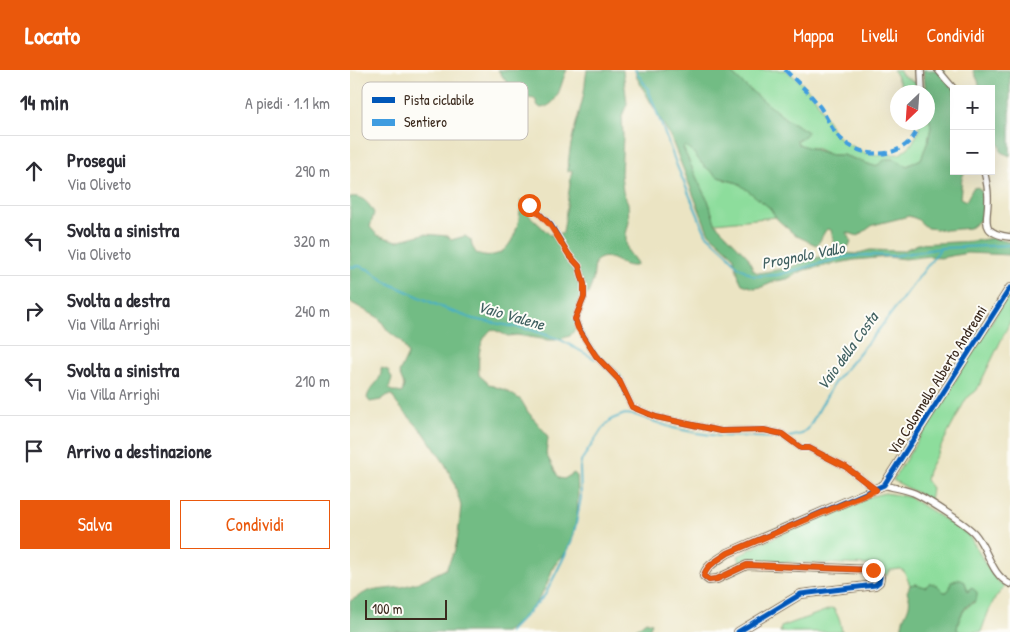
<!DOCTYPE html>
<html lang="it">
<meta charset="utf-8">
<style>
body{margin:0;font-family:"Patrick Hand",sans-serif;background:#f2f2f3;color:#2b2b33}
.controls{position:absolute;right:15px;top:15px;display:grid;overflow:hidden;border-radius:0px;box-shadow:0 5px 20px #0002}
.controls button{width:45px;height:45px;display:grid;place-items:center;padding:0;border:0;border-bottom:1px solid #e1e1e2;background:#fff;color:#2b2b33;font:25px sans-serif}
.compass{position:absolute;left:540px;top:15px;width:45px;height:45px;border-radius:50%;background:#fff;box-shadow:0 5px 20px #0002;rotate:205deg}
.scale{position:absolute;left:15px;bottom:12px;width:82px;box-sizing:border-box;padding-left:5px;border:2px solid #3b2a1e;border-top:0;font-size:14px;line-height:18px;white-space:nowrap;color:#3b2a1e;-webkit-text-stroke:4px #fdfcf7;paint-order:stroke}
.stop{position:absolute;width:15px;height:15px;margin:-11px;border:4px solid #ea580c;border-radius:50%;background:#fff}
.stop.end{background:#ea580c;border-color:#fff;box-shadow:0 1px 5px #0008}
.list{margin:0;padding:0;list-style:none}
h2{display:flex;justify-content:space-between;align-items:center;height:65px;margin:0;padding:0 20px;font-size:21px}
h2 small{font-size:16px;font-weight:400;color:#7c7c81}
.list li{display:grid;grid-template-columns:32px 1fr auto;gap:15px;align-items:center;box-sizing:border-box;height:70px;padding:0 20px;border-top:1px solid #e1e1e2}
.list b{display:block;font-size:19px;white-space:nowrap}
.list p{margin:0;font-size:16px;white-space:nowrap;color:#7c7c81}
.list em{font-size:16px;font-style:normal;color:#7c7c81}
.actions{display:flex;gap:10px;padding:15px 20px}
.actions a{flex:1;padding:11px 0;border:1px solid #ea580c;border-radius:0px;text-align:center;font-size:18px;color:#ea580c}
.actions .main{background:#ea580c;color:#fff}
.icon{flex:none;width:28px;height:28px;fill:none;stroke:currentColor;stroke-width:2;stroke-linecap:round;stroke-linejoin:round}
.map{position:relative;flex:none;width:660px;height:562px;overflow:hidden}
header{display:flex;align-items:center;gap:30px;box-sizing:border-box;height:70px;padding:0 25px;background:#ea580c;color:#fff}
header strong{font-size:24px}
nav{display:flex;gap:28px;margin-inline-start:auto;font-size:18px}
main{display:flex}
aside{flex:1;background:#fff}
.map>svg:first-child{display:block}
.green{fill:#8ddd9c;stroke:#64845d}
.forest{fill:#72bc84;stroke:#567351}
.lines{fill:none;stroke-linecap:round;stroke-linejoin:round}
.stream{stroke:#47b0c6;stroke-width:2}
.street-casing{stroke:#796b58;stroke-width:8}
.secondary-casing{stroke:#796b58;stroke-width:10}
.street{stroke:#fff;stroke-width:5.5}
.secondary{stroke:#fbe6c4;stroke-width:8}
.quiet{stroke:#3f9ce0;stroke-width:4;stroke-dasharray:8 4;stroke-linecap:butt}
.cycleway-casing{stroke:#fdfcf7;stroke-width:8}
.cycleway{stroke:#0057b8;stroke-width:5}
.route{stroke:#ea580c;stroke-width:6}
.labels{text-anchor:middle;dominant-baseline:central;stroke-width:4;stroke-linejoin:round;paint-order:stroke}
.street-label{font-size:15px;fill:#3b2a1e;stroke:#fdfcf7}
.water-label{font-size:16px;font-style:italic;fill:#406061;stroke:#fdfcf7}
.key{fill:#fdfcf7;stroke:#c3bdb6;stroke-width:1}
.key-label{font-size:14px;fill:#3b2a1e}
</style>
<header>
<strong>Locato</strong>
<nav><a>Mappa</a><a>Livelli</a><a>Condividi</a></nav>
</header>
<main>
<aside>
<h2>14 min<small>A piedi · 1.1 km</small></h2>
<ul class="list">
<li><svg class="icon" aria-label="ahead" viewBox="0 0 24 24"><path d="M12 20V5M6 11l6-6 6 6"/></svg><div><b>Prosegui</b><p>Via Oliveto</p></div><em>290 m</em></li>
<li><svg class="icon" aria-label="left" viewBox="0 0 24 24"><path d="M17 20v-9H6M10 6l-5 5 5 5"/></svg><div><b>Svolta a sinistra</b><p>Via Oliveto</p></div><em>320 m</em></li>
<li><svg class="icon" aria-label="right" viewBox="0 0 24 24"><path d="M7 20v-9h11M14 6l5 5-5 5"/></svg><div><b>Svolta a destra</b><p>Via Villa Arrighi</p></div><em>240 m</em></li>
<li><svg class="icon" aria-label="left" viewBox="0 0 24 24"><path d="M17 20v-9H6M10 6l-5 5 5 5"/></svg><div><b>Svolta a sinistra</b><p>Via Villa Arrighi</p></div><em>210 m</em></li>
<li><svg class="icon" aria-label="arrive" viewBox="0 0 24 24"><path d="M6 21V4h12l-3 4 3 4H6"/></svg><div><b>Arrivo a destinazione</b></div></li>
</ul>
<div class="actions"><a class="main">Salva</a><a>Condividi</a></div>
</aside>
<div class="map">
<svg width="660" height="562" viewBox="0 0 660 562">
<rect width="100%" height="100%" fill="#fdfcf7"/>
<filter id="ink" filterUnits="userSpaceOnUse"><feTurbulence type="fractalNoise" baseFrequency=".02" numOctaves="2"/><feDisplacementMap in="SourceGraphic" scale="10" xChannelSelector="R" yChannelSelector="G"/><feConvolveMatrix kernelMatrix="1 2 1 2 8 2 1 2 1" color-interpolation-filters="sRGB"/></filter>
<filter id="wash" filterUnits="userSpaceOnUse"><feTurbulence type="fractalNoise" baseFrequency=".0096" numOctaves="4" result="noise"/><feDisplacementMap in="SourceGraphic" scale="20" xChannelSelector="R" yChannelSelector="G"/><feGaussianBlur stdDeviation="1.12" result="paint"/><feColorMatrix in="noise" values="0 0 0 0 0 0 0 0 0 0 0 0 0 0 0 0 0 1.4 0 .05"/><feComposite in="paint" operator="in"/></filter>
<g filter="url(#wash)">
<rect width="100%" height="100%" fill="#ebe4c3"/>
<!-- green -->
<g class="green">
<polygon points="378,0 436,0 455,16 466,29 484,63 494,72 515,83 530,85 550,84 561,75 568,63 570,53 578,52 578,27 581,57 578,71 571,89 557,96 544,89 536,89 528,95 524,96 493,85 481,85 465,78 454,77 446,72 451,69 452,58 436,49 394,15"/>
<polygon points="543,0 549,0 552,5 576,18 577,22 555,22"/>
<polygon points="335,76 342,81 353,95 375,110 388,113 404,125 420,138 426,147 365,153 358,130 354,124 333,78"/>
<polygon points="660,222 660,252 627,320 616,329 578,401 576,410 582,418 580,430 543,410"/>
<path d="M535,423l24,4 58,37c15,18 19,40 38,53 -14,12 -18,29 -24,45h-22l-2,-3c2,-12 7,-22 18,-27l-8,-12 -2,-8 -15,7 -3,3h-3l-7,-7 -12,2 -10,-3 -5,1 -6,-14 -4,-2 -10,1 -4,6 -5,-8 -9,-3 -87,-3 -44,2 -3,-8c27,-15 56,-28 85,-40 20,-9 41,-19 62,-23z"/>
<path d="M483,538c5,6 8,16 9,24h-62l1,-5z"/>
</g>
<!-- forest -->
<g class="forest">
<path d="M148,0h69c-7,13 -7,35 -26,38l-3,-2 -3,-7 -13,-2 -9,-6z"/>
<path d="M237,0h36l4,34 -5,12 1,20 -2,38 2,18 5,11 1,19 -3,12v8l2,9 9,12 -2,3c-15,2 -26,-17 -40,-4l-2,19 -5,13 -7,9 -5,25 -6,8 -14,4h-8l-31,-5 -9,1 -16,-7c-14,12 -14,28 -13,46l11,10 15,5 16,10 7,12 16,19 4,7 -2,16 13,24 5,1 10,-6 3,3c2,20 1,55 -8,72 -4,7 -11,12 -15,18 -3,5 -4,12 -7,18 -10,20 -23,36 -42,48h-155v-31l18,-10 34,-4 17,-5 27,-13 9,-19 3,-15 3,-29 -7,-24 -9,-18 -21,-31 -27,-29 -5,-9h-4l-7,5 -11,2 -3,-4c2,-12 16,-16 14,-30l7,2 4,8 -3,11 3,2 10,2 2,-8 -5,-12 9,-19 -7,-13 -13,-10 -9,-13 -29,-16v-105c12,-2 19,6 24,16l-4,14 7,8 20,6 27,-7 24,2 3,4 14,-4 6,4 1,6 4,7c35,13 44,-27 45,-53l8,15 21,20 13,-2 9,-63 -4,2c0,-25 8,-47 14,-70 3,-11 3,-22 5,-32z"/>
<path d="M285,0h93l16,15 42,34 21,12v2l-4,5 -6,2 1,4 33,11h12l31,11 4,-1 8,-6h8l13,7 14,-7 7,-18 3,-14 -8,-57h22l-1,4 13,15h-3v82h11l-3,7 -2,20 6,3 7,-13 5,-1 6,8 2,13 -6,12 -10,8 -23,2 -20,-2 -10,-9 -8,-3 -36,9 -15,11 -12,-4 5,10 -2,4 -5,2 -10,-5 -3,-13 -4,-1c-5,5 -6,13 -11,16l-21,-10 -18,-16 -7,-11 -32,-25 -20,-6 -15,-12 -11,-14 -7,-5 -2,2 21,46 4,6 7,23 33,34 5,13 5,3 30,-5 26,-10 32,-5 9,1 15,-4 32,1 16,-7 56,-3 19,-3 17,4v13l-43,-2 -27,5 -10,-2 -25,3 -17,-2 -34,3 -50,10 -17,9 -11,2 -14,6 -8,1 -12,-4 -3,-6 -5,-20 -3,-5 -23,-21 -37,-94 -34,-60z"/>
<polygon points="623,0 660,0 660,86 651,82 650,76 641,60 641,19 628,19 629,13"/>
<path d="M609,509l6,3 3,10 3,-5 6,5c1,10 -5,9 -11,15 -5,6 -8,14 -9,22l2,3h-59c2,-4 2,-8 3,-12 4,-11 10,-17 4,-28l3,-7 5,-1 10,3 5,-4 7,2 7,7h3l3,-4 1,-6z"/>
<polygon points="296,551 302,553 298,562 282,562"/>
</g>
<g class="lines">
<!-- stream -->
<g class="stream">
<polyline points="285,0 298,19 327,96 356,164 377,183 387,196 404,206 427,205 494,187 517,185 543,186 591,178 660,175"/>
<polyline points="0,197 9,196 20,200 36,212 96,239 123,249 182,260 211,270 245,289"/>
<polyline points="255,292 269,304 273,312"/>
<polyline points="439,367 452,364 458,359 484,313 530,258 591,178"/>
<polyline points="159,562 195,525 221,473 226,454 231,427 230,398 231,391 252,359 262,349 275,344 285,345 323,358 347,363 368,366 435,368"/>
</g>
</g>
</g>
<g filter="url(#ink)">
<g class="lines">
<defs>
<g id="street">
<polyline points="571,0 572,22"/>
<polyline points="588,0 604,19"/>
<path d="M634,101c2,8 4,16 4,25 1,23 -11,37 22,41"/>
<polyline points="179,135 182,136 201,155 219,185 229,196 234,214 234,227 225,249 228,257 246,286 269,310 282,337 306,347 371,361 414,360 432,364 451,378 459,378 496,397 526,420"/>
<path d="M534,415c10,3 20,4 30,8 11,5 54,32 61,41 13,15 16,41 35,50"/>
</g>
<path id="secondary" d="M388,562l63,-38 74,-9 4,-3 1,-5 -2,-5 -5,-2 -126,-5 -30,14 -8,1 -5,-4c2,-11 16,-17 24,-23l156,-68 126,-197"/>
</defs>
<!-- street casing -->
<use href="#street" class="street-casing"/>
<!-- secondary casing -->
<use href="#secondary" class="secondary-casing"/>
<!-- street -->
<use href="#street" class="street"/>
<!-- secondary -->
<use href="#secondary" class="secondary"/>
<!-- quiet -->
<path class="quiet" d="M435,0c13,13 23,21 35,37 7,10 11,23 21,32 24,23 70,20 79,-17"/>
<defs>
<g id="cycleway">
<polyline points="179,135 182,136 201,155 219,185 229,196 234,214 234,227 225,249 228,257 246,286 269,310 282,337 306,347 371,361 414,360 432,364 451,378 459,378 496,397 526,420"/>
<path d="M388,562l63,-38 74,-9 4,-3 1,-5 -2,-5 -5,-2 -126,-5 -30,14 -8,1 -5,-4c2,-11 16,-17 24,-23l156,-68 126,-197"/>
</g>
</defs>
<!-- cycleway casing -->
<use href="#cycleway" class="cycleway-casing"/>
<!-- cycleway -->
<use href="#cycleway" class="cycleway"/>
</g>
</g>
<g class="lines" filter="url(#ink)">
<!-- route -->
<path class="route" d="M179,135l3,1 18,19 19,30 10,11 5,18v13l-9,22 3,9 18,28 23,24 13,27 24,10 65,14 43,-1 18,4 19,14h8l37,19 30,23 -148,63c-8,6 -22,12 -24,23l5,4 8,-1 30,-14 126,5"/>
</g>
<g class="labels">
<!-- street labels -->
<g class="street-label">
<text transform="translate(587 310) rotate(-58)">Via Colonnello Alberto Andreani</text>
</g>
<!-- water labels -->
<g class="water-label">
<text transform="translate(453 185) rotate(-11)">Prognolo Vallo</text>
<text transform="translate(161 245) rotate(16)">Vaio Valene</text>
<text transform="translate(497 281) rotate(-54)">Vaio della Costa</text>
</g>
</g>
<!-- legend -->
<rect x="12" y="12" width="166" height="58" rx="8" class="key"/>
<rect x="22" y="27" width="23" height="6" fill="#0057b8"/>
<rect x="22" y="49" width="23" height="7" fill="#3f9ce0"/>
<g class="key-label">
<text x="54" y="35">Pista ciclabile</text>
<text x="54" y="57">Sentiero</text>
</g>
</svg>
<div class="controls">
<button>+</button>
<button>−</button>
</div>
<svg class="compass" viewBox="-18 -18 36 36"><path d="M0-13l5 13h-10z" fill="#e53935"/><path d="M0 13l5-13h-10z" fill="#7c7c81"/></svg>
<div class="scale">100 m</div>
<div class="stop" style="left:179px;top:135px"></div>
<div class="stop end" style="left:523px;top:500px"></div>
</div>
</main>
